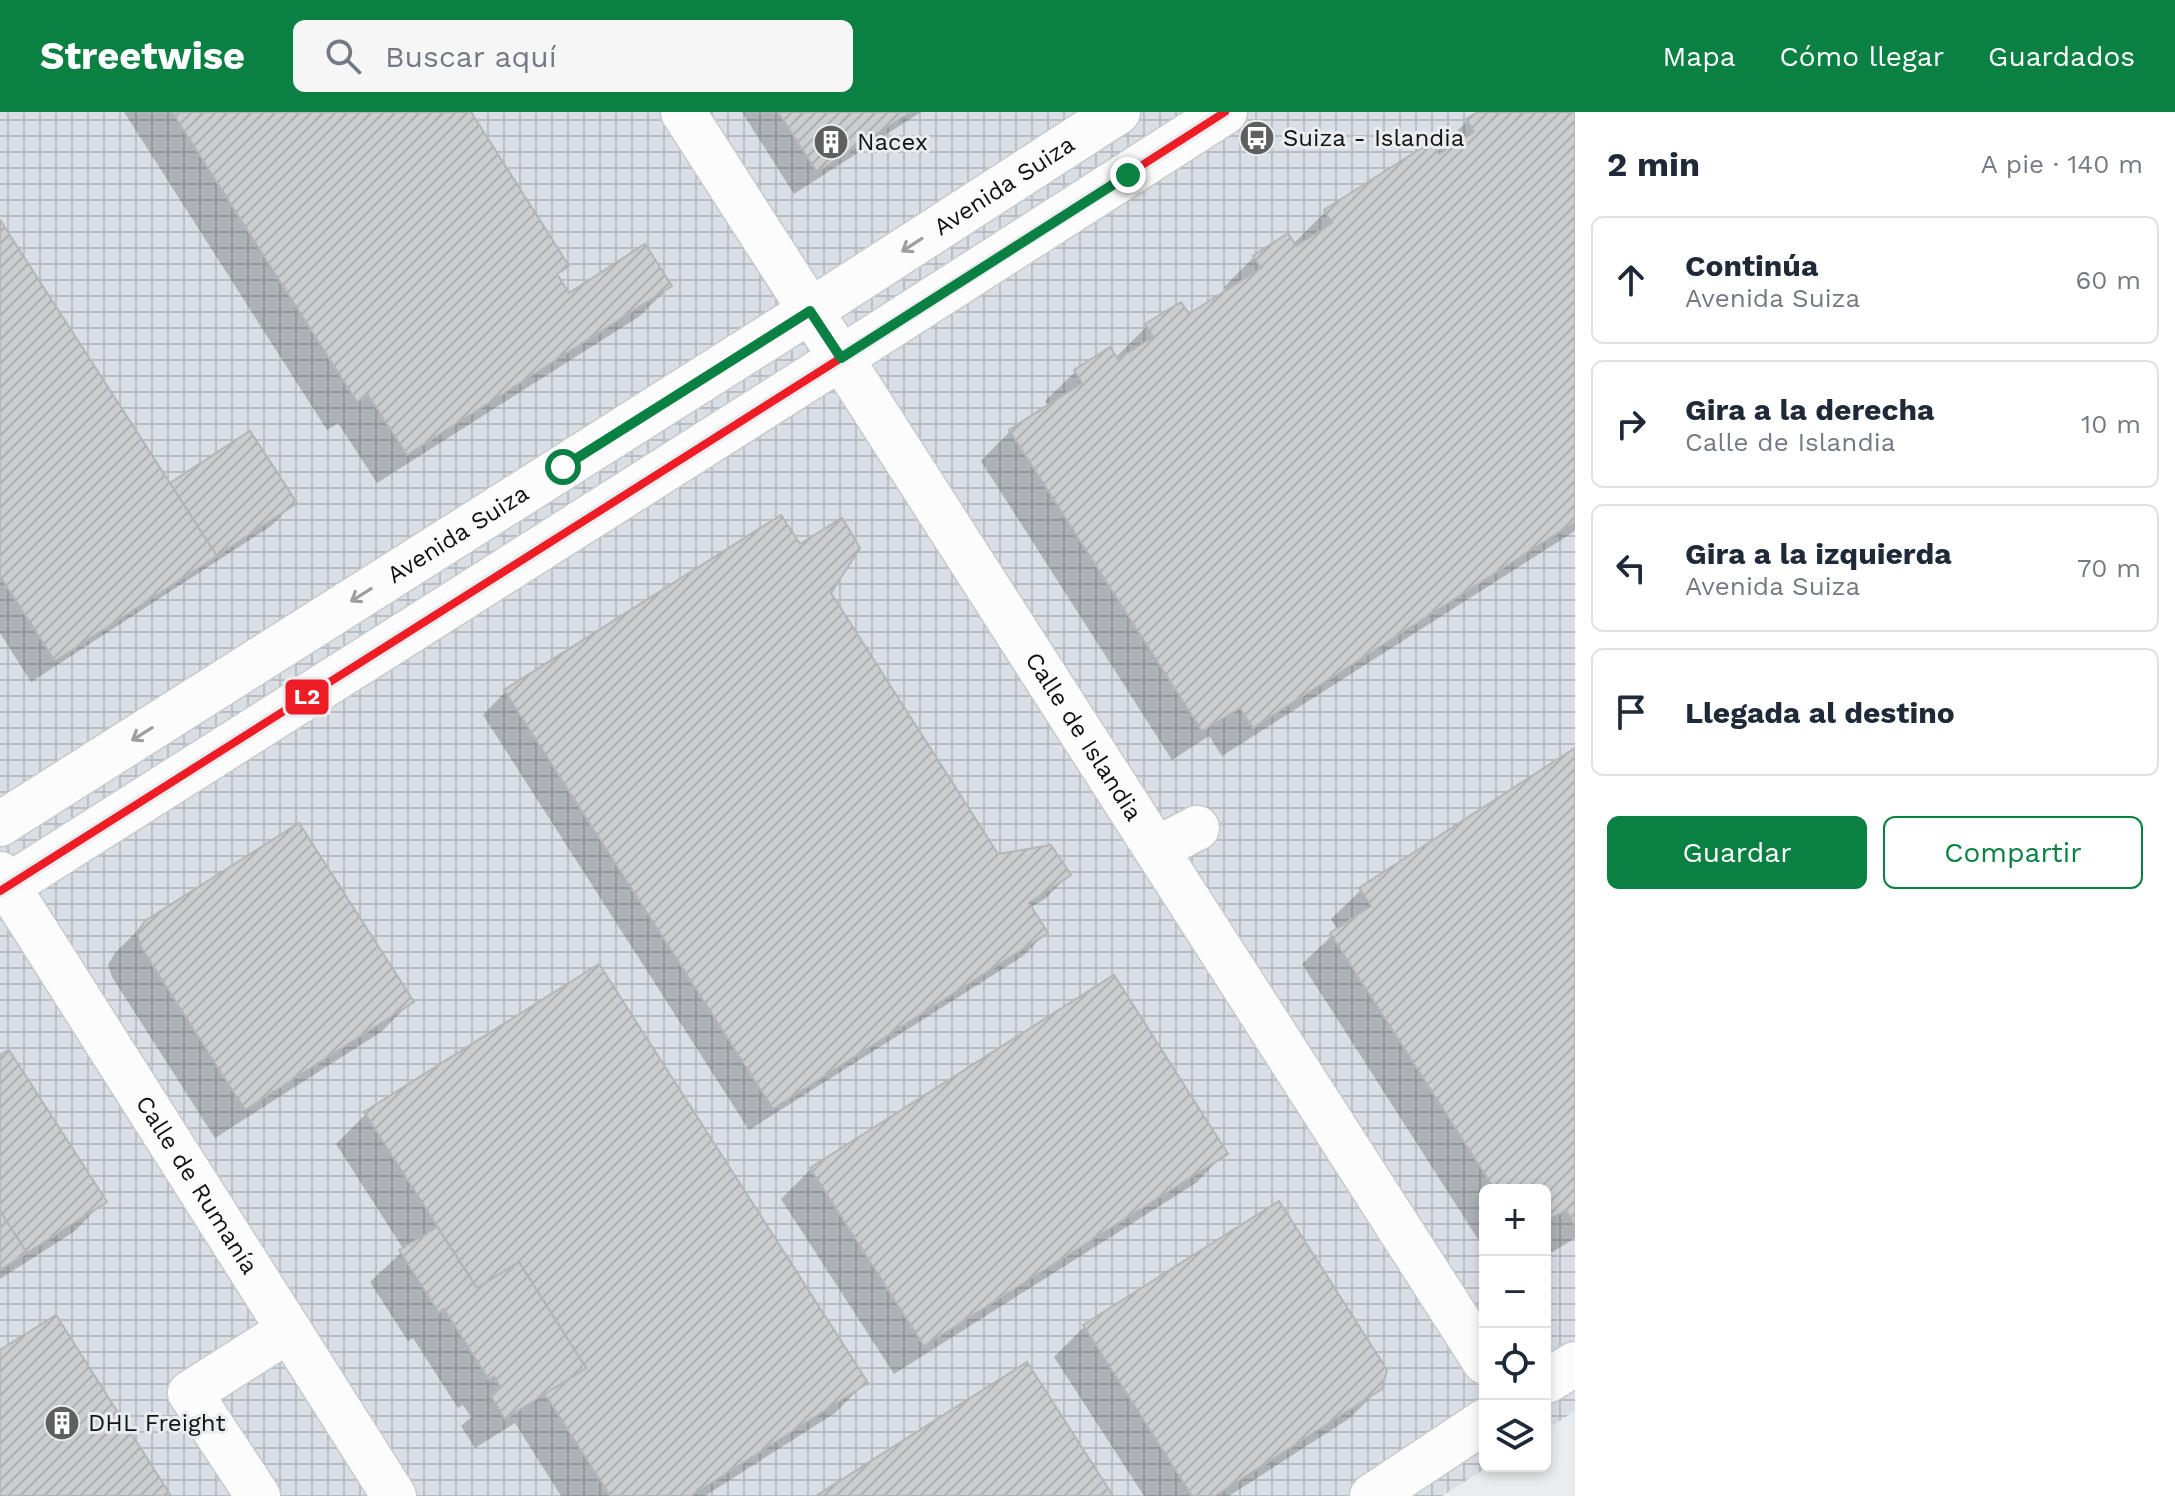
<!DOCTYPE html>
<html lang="es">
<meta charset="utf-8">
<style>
body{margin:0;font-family:"Work Sans",sans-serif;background:#f6f6f7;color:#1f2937}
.controls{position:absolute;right:24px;bottom:24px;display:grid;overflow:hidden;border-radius:12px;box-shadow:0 4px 12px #0003}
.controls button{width:72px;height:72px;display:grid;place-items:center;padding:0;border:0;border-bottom:2px solid #e0e1e3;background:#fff;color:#1f2937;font:40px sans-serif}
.stop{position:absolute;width:24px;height:24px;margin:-18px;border:6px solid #0b8043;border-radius:50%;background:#fff}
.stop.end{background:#0b8043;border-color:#fff;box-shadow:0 2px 8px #0008}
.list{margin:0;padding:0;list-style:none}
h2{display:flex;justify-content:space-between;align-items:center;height:104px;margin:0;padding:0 32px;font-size:34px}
h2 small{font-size:26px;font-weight:400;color:#747a83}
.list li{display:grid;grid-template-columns:52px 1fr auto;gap:24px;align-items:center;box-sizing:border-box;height:128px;margin:0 16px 16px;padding:0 16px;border:2px solid #e0e1e3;border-radius:12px}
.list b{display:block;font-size:30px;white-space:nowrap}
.list p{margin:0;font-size:26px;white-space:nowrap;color:#747a83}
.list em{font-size:26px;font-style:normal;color:#747a83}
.actions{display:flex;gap:16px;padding:24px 32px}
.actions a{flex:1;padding:18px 0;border:2px solid #0b8043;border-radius:12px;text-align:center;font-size:28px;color:#0b8043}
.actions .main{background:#0b8043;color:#fff}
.icon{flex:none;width:44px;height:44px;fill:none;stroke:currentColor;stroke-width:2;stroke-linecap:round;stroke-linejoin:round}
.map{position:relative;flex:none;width:1575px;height:1384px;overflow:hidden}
header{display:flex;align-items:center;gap:48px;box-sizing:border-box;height:112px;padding:0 40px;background:#0b8043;color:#fff}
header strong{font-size:38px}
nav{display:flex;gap:44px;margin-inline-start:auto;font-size:28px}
.search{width:560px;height:72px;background:#f6f6f7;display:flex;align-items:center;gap:20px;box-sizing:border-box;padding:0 28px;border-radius:12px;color:#747a83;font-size:30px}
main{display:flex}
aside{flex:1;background:#fff}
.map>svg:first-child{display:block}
.industrial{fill:url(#industrial-grid)}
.shadow{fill:#0003}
.building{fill:url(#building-hatch);stroke:#b3b5b7;stroke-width:2}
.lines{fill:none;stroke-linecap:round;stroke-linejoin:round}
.minor-casing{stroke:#c8cbcc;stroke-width:47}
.minor{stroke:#fcfcfd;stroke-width:44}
.bus-1-casing{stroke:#e9edf0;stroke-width:14}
.bus-1{stroke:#ee1c25;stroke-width:8}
.oneway{stroke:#9e9e9f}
.route{stroke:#0b8043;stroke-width:10}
.labels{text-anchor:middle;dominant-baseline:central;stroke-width:6;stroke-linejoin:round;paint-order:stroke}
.poi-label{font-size:24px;fill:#111213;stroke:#e9edf0;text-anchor:start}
.street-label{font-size:24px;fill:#111213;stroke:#e9edf0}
.line-badge{stroke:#e9edf0;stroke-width:3}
.badge-label{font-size:22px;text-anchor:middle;font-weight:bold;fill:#fff}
</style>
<header>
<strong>Streetwise</strong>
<div class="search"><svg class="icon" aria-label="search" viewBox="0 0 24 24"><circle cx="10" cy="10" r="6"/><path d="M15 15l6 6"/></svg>Buscar aquí</div>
<nav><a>Mapa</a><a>Cómo llegar</a><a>Guardados</a></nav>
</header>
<main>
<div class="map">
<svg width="1575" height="1384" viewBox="0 0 1575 1384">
<defs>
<pattern id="industrial-grid" width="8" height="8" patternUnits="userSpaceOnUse" patternTransform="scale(2)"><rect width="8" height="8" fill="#d9dfe5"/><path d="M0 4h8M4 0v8" fill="none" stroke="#b9bec4"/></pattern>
<pattern id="building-hatch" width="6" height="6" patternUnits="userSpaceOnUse" patternTransform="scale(2)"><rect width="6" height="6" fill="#cbcdcf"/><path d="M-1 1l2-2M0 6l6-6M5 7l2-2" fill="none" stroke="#adafb1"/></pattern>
</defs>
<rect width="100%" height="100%" fill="#eaedef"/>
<!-- industrial -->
<polygon class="industrial" points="0,0 1575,0 1575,1299 1545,1318 1545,1078 1485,1078 1485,1354 1489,1354 1442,1384 0,1384"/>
<!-- shadow -->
<g class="shadow">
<polygon points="124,0 468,0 566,154 556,164 568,183 670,174 640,204 377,371 338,311 327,318"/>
<polygon points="742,0 921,0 794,82"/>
<polygon points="1481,0 1575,0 1575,419 1222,644 1209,624 1172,648 981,349 1010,319 1049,295 1045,289 1075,260 1115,246 1147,214 1188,205 1227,180 1224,175 1254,145 1288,124 1293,132 1325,100 1435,41 1467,9"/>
<polygon points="0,111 169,373 250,322 294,391 271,414 31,570 0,521"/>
<polygon points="828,481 997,744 1069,763 1046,786 1030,796 1046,821 1023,844 749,1018 483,603 505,580"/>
<polygon points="1575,638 1575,1126 1546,1144 1545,1078 1485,1078 1485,1138 1302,852 1338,818 1331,807 1361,778"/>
<polygon points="146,810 411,890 381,920 215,1026 112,865 108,853 115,841"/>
<polygon points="0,946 104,1089 75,1119 0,1167"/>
<polygon points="366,1002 865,1271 835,1301 705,1384 561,1384 515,1311 475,1336 461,1314 471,1305 463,1293 458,1296 413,1226 408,1229 370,1170 404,1138 336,1032"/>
<polygon points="1225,1041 1196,1071 894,1262 781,1087 811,1057"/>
<polygon points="1278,1092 1380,1276 1350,1306 1229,1384 1144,1384 1054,1245 1084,1215"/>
</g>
<!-- building -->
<g class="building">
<polygon points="172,0 471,0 569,154 557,162 569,181 645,132 672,174 407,343 368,283 357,290"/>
<polygon points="778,0 911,0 817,60"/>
<polygon points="1478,0 1575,0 1575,410 1253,616 1240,596 1202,619 1009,318 1082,271 1074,258 1110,235 1118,247 1153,225 1145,212 1181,190 1189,202 1261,156 1253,144 1288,121 1296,134 1332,111 1324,98 1431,30 1439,42 1474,20 1466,7"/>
<polygon points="0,108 217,444 55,549 0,464"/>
<polygon points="250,319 297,391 217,444 170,371"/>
<polygon points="781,403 800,432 842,406 860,436 831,481 998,742 1051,733 1071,763 1029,791 1048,821 773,997 504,578"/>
<polygon points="1575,636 1575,1114 1566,1098 1545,1110 1545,1078 1495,1078 1330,821 1371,794 1359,776"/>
<polygon points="299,711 414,890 245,998 141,835 137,821 145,809"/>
<polygon points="599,852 868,1271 691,1384 610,1384 545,1282 586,1256 519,1150 477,1176 364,1000"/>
<polygon points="1114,863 1228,1042 924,1234 810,1056"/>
<polygon points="9,938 107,1090 27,1141 0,1099 0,943"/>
<polygon points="1279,1089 1387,1258 1382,1277 1215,1384 1192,1384 1083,1213"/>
<polygon points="0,1099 27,1141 0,1158"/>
<polygon points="437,1115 477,1176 519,1150 586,1256 505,1307 490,1283 501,1276 494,1264 489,1268 444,1197 439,1201 399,1138"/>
<polygon points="56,1203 171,1384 0,1384 0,1238"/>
<polygon points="1027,1250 1113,1384 816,1384"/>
</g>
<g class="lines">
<defs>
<g id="minor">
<path id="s1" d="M683,0l802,1250"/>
<path id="s2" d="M0,712l810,-513 308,-199"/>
<polyline points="1156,737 1197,716"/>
<path id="s3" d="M0,762l394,622"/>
<polyline points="0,779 841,246 1225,0"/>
<polyline points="1545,1270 1575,1252"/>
<polyline points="258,1384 190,1281 289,1218"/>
<polyline points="1372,1384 1485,1309"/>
</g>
</defs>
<!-- minor casing -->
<use href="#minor" class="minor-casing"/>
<!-- minor -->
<use href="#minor" class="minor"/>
<defs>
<polyline id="bus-1" points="0,779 841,246 1225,0"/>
</defs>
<!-- bus-1 casing -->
<use href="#bus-1" class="bus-1-casing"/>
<!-- bus-1 -->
<use href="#bus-1" class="bus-1"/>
</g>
<!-- one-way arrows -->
<defs><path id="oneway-shaft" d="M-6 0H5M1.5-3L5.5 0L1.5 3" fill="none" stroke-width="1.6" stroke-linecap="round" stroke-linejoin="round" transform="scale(2)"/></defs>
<g class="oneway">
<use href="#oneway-shaft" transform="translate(912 133) rotate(147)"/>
<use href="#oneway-shaft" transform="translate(361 483) rotate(148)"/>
<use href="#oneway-shaft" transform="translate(142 622) rotate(148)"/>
</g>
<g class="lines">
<!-- route -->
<polyline class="route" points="563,355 810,199 841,246 1128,63"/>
</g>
<!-- icons -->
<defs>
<symbol id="bus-disc" viewBox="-11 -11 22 22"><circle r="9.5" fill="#5d5f60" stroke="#e9edf0"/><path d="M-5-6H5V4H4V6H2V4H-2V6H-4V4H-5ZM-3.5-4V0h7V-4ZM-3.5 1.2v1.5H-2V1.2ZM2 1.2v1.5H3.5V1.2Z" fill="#fff"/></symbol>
<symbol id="building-disc" viewBox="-11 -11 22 22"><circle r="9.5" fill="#5d5f60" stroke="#e9edf0"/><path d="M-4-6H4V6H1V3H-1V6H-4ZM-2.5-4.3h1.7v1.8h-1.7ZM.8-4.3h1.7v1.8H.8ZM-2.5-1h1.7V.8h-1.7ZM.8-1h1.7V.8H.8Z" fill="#fff"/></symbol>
</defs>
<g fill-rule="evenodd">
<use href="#bus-disc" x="1237" y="6" width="40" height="40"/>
<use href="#building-disc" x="811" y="10" width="40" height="40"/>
<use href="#building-disc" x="42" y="1291" width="40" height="40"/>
</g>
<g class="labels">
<!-- poi labels -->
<g class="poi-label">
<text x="1283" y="26">Suiza - Islandia</text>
<text x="857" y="30">Nacex</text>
<text x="88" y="1311">DHL Freight</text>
</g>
<!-- street labels -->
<g class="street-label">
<text stroke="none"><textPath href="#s2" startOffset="1190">Avenida Suiza</textPath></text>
<text stroke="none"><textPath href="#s2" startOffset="542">Avenida Suiza</textPath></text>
<text stroke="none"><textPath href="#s1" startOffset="742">Calle de Islandia</textPath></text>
<text stroke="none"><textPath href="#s3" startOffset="368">Calle de Rumanía</textPath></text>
</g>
</g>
<rect class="line-badge" x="284" y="566" width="46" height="38" rx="8" fill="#ee1c25"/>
<g class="badge-label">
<text x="307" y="592">L2</text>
</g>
</svg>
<div class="controls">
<button>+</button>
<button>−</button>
<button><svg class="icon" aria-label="locate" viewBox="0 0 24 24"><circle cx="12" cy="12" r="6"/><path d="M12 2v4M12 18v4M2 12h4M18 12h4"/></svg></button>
<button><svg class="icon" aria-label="layers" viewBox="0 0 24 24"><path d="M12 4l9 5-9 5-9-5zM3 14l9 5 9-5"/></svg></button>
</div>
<div class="stop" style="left:563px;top:355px"></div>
<div class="stop end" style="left:1128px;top:63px"></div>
</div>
<aside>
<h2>2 min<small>A pie · 140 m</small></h2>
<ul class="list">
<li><svg class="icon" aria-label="ahead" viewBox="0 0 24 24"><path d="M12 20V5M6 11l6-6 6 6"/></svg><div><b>Continúa</b><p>Avenida Suiza</p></div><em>60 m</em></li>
<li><svg class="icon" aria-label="right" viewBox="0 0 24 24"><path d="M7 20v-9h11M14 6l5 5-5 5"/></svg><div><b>Gira a la derecha</b><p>Calle de Islandia</p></div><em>10 m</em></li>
<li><svg class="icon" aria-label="left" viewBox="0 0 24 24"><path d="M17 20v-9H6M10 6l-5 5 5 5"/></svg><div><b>Gira a la izquierda</b><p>Avenida Suiza</p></div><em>70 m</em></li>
<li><svg class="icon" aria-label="arrive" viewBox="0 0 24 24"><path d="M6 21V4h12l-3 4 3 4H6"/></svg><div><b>Llegada al destino</b></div></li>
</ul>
<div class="actions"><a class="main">Guardar</a><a>Compartir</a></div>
</aside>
</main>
